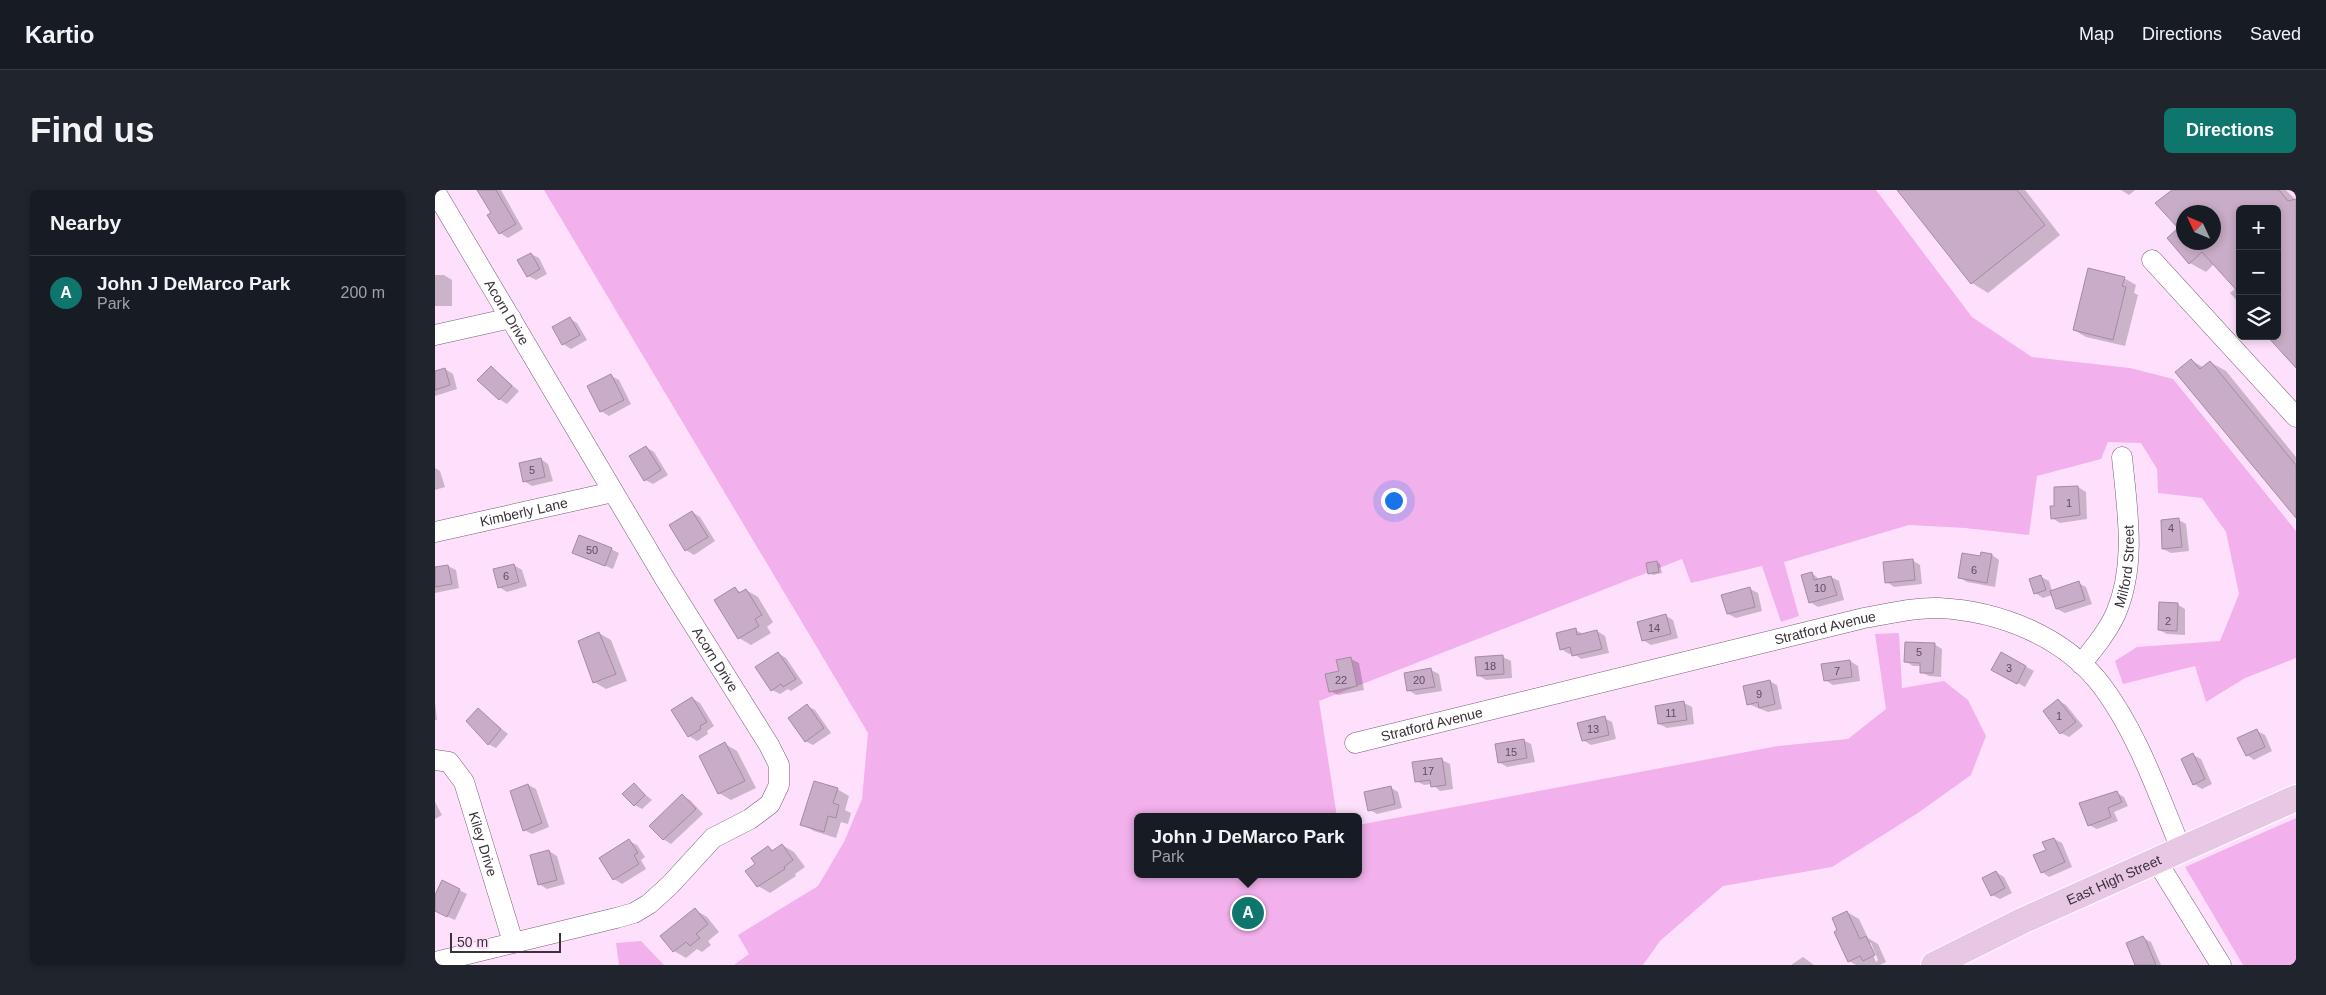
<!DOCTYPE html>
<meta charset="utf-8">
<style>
body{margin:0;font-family:Helvetica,sans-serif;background:#20242c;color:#f1f3f6}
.controls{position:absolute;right:15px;top:15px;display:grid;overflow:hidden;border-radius:8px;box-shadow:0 2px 8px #0003}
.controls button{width:45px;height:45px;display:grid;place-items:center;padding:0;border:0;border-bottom:1px solid #363941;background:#171b24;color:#f1f3f6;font:25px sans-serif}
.compass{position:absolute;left:1741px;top:15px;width:45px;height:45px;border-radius:50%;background:#171b24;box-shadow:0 2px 8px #0003;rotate:314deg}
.scale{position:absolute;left:15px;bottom:12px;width:111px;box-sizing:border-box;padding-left:5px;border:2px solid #3c303b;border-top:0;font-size:14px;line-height:18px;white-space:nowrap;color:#3c303b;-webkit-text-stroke:4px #fee0fc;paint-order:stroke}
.you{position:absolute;left:958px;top:310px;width:18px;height:18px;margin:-12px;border:4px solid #fff;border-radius:50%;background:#1a73e8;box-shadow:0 0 0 8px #1a73e833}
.badge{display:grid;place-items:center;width:32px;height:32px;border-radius:50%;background:#0f766e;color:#fff;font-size:16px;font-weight:700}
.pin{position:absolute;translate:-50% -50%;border:2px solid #fff;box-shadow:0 1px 5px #0006}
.popup{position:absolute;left:699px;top:623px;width:228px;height:65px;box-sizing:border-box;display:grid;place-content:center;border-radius:8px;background:#171b24;filter:drop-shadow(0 1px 4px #0005);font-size:16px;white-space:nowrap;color:#9ea1a6}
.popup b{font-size:19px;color:#f1f3f6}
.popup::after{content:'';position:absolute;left:50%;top:100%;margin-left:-10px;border:10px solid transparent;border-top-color:#171b24}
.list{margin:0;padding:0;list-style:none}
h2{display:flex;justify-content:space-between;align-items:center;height:65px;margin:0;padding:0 20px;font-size:21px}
h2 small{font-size:16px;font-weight:400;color:#9ea1a6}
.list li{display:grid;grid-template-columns:32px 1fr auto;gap:15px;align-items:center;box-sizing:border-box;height:75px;padding:0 20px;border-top:1px solid #363941}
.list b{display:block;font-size:19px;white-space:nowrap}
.list p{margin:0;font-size:16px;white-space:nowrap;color:#9ea1a6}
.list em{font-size:16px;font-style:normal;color:#9ea1a6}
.icon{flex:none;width:28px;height:28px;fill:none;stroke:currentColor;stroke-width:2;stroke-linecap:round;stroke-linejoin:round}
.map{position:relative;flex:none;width:1861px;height:775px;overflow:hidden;border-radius:8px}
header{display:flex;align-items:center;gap:30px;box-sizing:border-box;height:70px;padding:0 25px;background:#171b24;border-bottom:1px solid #363941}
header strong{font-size:24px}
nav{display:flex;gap:28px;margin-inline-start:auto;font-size:18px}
.intro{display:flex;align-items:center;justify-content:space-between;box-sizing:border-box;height:120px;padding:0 30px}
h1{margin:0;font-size:35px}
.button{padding:12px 22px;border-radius:8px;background:#0f766e;color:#fff;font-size:18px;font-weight:700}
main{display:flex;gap:30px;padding:0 30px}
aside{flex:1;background:#171b24;border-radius:8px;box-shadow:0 2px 8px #0003}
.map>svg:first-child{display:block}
.green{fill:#f2b1ed}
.shadow{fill:#0003;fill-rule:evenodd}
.building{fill:#c9acc7;stroke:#a68aa4;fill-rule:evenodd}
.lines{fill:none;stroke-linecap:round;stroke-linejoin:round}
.minor-casing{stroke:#765c74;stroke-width:21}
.major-casing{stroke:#fff;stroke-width:28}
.minor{stroke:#fff;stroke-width:20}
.major{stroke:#e8c7e5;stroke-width:26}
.labels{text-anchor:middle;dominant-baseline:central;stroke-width:4;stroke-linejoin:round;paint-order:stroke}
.number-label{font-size:11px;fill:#5f4f5e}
.street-label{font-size:14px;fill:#3c303b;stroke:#fee0fc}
</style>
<header>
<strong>Kartio</strong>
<nav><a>Map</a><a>Directions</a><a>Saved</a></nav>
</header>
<div class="intro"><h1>Find us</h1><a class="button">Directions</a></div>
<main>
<aside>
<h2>Nearby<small></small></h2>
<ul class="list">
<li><span class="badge">A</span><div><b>John J DeMarco Park</b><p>Park</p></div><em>200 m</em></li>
</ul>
</aside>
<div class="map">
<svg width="1861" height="775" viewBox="0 0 1861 775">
<rect width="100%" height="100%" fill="#fee0fc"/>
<!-- green -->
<g class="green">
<polygon points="109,0 1441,0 1537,127 1597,167 1695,178 1738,189 1861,341 1861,468 1810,488 1771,512 1760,476 1688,494 1680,471 1702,457 1785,451 1804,404 1791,342 1767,308 1723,303 1722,279 1706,253 1673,252 1666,269 1602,286 1594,345 1530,338 1474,335 1349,372 1364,426 1346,432 1327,376 1256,393 1247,369 884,511 902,627 703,627 703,684 923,684 923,635 1343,556 1413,549 1451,519 1440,444 1464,443 1467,498 1509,491 1533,510 1551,546 1536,585 1483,623 1397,677 1288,696 1225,751 1208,775 299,775 314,764 303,745 383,696 409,652 427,609 433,543"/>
<polygon points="1861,628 1861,775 1808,775 1750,677"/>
<polygon points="206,751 229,775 184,775 181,753"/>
</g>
<!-- shadow -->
<g class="shadow">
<polygon points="51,0 66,0 88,39 73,48 65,43"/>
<polygon points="1470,0 1590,0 1625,45 1553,103 1537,93 1466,3"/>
<polygon points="1686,0 1700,0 1694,5"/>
<path d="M1739,0h112l10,10v166l-19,-30v-127h-37v95l-10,-11 6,-5 -22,-24 -8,8 -16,-9 -22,-24 12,-11zM1748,22h30v30h-30z"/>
<polygon points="96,64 104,68 112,84 101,90 93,86"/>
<polygon points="0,85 9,85 17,90 17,116 0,116"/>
<polygon points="1689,88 1701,95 1699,103 1703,105 1690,156 1651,147 1639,140"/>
<polygon points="135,129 142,133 152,150 136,159 128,154 119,137"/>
<polygon points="1756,170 1769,178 1775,172 1791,181 1861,267 1861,326"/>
<polygon points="56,177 84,201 72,214 64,209"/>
<polygon points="10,179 18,184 22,199 0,206 0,182"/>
<polygon points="176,186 184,190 196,214 174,226 166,221"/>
<polygon points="211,257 219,262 233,285 218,294 210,290"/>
<polygon points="106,269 113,274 118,291 97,296 89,291"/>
<polygon points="0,278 5,281 10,297 0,300"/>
<polygon points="1643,297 1651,302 1652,329 1625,333 1617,328 1621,317"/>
<polygon points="257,322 265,327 280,351 259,365 251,360"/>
<polygon points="1744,330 1751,334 1754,361 1736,363 1728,359"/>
<polygon points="176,359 184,363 178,379 138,362"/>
<polygon points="1557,365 1564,370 1560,397 1532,392 1524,387 1546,368"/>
<polygon points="1477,370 1485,375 1487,394 1459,397 1452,392"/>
<polygon points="1222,372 1225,374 1227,383 1218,385 1215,383"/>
<polygon points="79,375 87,380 92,396 72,402 64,397"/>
<polygon points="13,376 21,380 24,398 0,403 0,379"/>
<polygon points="1377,383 1385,390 1396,387 1404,391 1409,410 1383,417 1375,412"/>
<polygon points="1606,387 1614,391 1617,401 1643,393 1651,397 1657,414 1630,423 1622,419 1617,405 1608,408 1600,403"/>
<polygon points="300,399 307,403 311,400 323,407 338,432 332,437 336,443 316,455 304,448 281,410"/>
<polygon points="1315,399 1323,403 1327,421 1301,428 1293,424"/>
<polygon points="1742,414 1750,419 1750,445 1732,444 1724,440"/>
<polygon points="1231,426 1238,430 1243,448 1216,455 1208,450"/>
<polygon points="1140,440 1149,444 1162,441 1170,446 1174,463 1146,469 1138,463 1134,464 1126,459"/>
<polygon points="164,443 176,450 192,491 171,499 159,492"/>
<polygon points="1499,454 1507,459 1506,487 1494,486 1486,482 1486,476 1478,476 1470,471"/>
<polygon points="343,463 351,468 368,493 356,501 353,499 345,504 337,500"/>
<polygon points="1566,463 1599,481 1590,497 1557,479"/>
<polygon points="1068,467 1076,471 1077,488 1051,490 1043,485"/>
<polygon points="916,469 924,473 929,500 903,505 895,501"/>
<polygon points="1415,471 1423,476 1425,491 1398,495 1390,490"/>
<polygon points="996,480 1004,484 1007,501 981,505 973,500"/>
<polygon points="1334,491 1342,495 1347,519 1333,522 1313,514"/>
<polygon points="257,508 265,513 279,536 272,541 273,544 262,551 254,546 238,520"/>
<polygon points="1623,510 1631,515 1648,536 1634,547 1626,543"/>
<polygon points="0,512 2,530 0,530"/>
<polygon points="1249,513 1257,517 1259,534 1232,538 1224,534"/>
<polygon points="372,516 380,520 396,543 378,555 370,551"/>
<polygon points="43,520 73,544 61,558 53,554"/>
<polygon points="1169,528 1177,532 1181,549 1156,555 1148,550"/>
<polygon points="1822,541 1830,545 1837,561 1819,570 1812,565"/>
<polygon points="1088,550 1096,554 1100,572 1072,577 1064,572"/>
<polygon points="290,554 302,561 321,598 296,610 284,603"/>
<polygon points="1758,565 1766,569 1777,594 1767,599 1759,594"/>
<polygon points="1007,570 1015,574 1018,599 1005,601 997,594 989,595 981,591"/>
<polygon points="93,595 101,599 114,637 97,644 89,640"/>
<polygon points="199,595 217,610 207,619 200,615"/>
<polygon points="955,597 963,602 967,618 942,624 935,620"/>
<polygon points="402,599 414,606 410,620 416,623 413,634 406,632 401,648 379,641 367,634"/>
<polygon points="1682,603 1689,607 1693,616 1679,622 1683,631 1662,639 1654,635"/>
<polygon points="247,606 255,610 268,624 236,654 228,649"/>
<polygon points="0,612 7,625 0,629"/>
<polygon points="1619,649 1627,653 1637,677 1614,687 1607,682 1612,660"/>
<polygon points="194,651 202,655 210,667 206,670 211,679 187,694 179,689"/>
<polygon points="347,655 359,662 370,677 360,684 361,686 335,703 323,696 322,674 333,657 339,661"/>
<polygon points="114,661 122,666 130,694 112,699 104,694"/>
<polygon points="1561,682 1569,687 1577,703 1565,709 1557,705"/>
<polygon points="8,692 32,704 20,730 0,721 0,708"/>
<polygon points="260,720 272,727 284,742 273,751 276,755 267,762 262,759 251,768 239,761"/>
<path d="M1412,722l12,7 9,19 10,6 8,18 -6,3h-24l-7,-4zM1433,753h3l7,17 -2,2z"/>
<polygon points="1708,748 1716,752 1726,775 1702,775"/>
<polygon points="1368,767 1379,775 1356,775"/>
</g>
<!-- building -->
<g class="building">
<polygon points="42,0 61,0 81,34 64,44 52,25 56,23"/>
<polygon points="1462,0 1582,0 1610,35 1536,94"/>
<path d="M1737,0h107l9,11 8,-2v169l-29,-32h10v-127h-37v85l-38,-42 -13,12 -22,-26 11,-10 -23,-25zM1748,22h30v30h-30z"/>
<polygon points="96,63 105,79 92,87 82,70"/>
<polygon points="1653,78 1690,87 1687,96 1691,97 1678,150 1638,140"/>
<polygon points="135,127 145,145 127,155 117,137"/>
<polygon points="1756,169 1765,179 1775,171 1861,275 1861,328 1740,182"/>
<polygon points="56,176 77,196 64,210 42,190"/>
<polygon points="10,178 15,195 0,200 0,181"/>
<polygon points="176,184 189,210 165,222 152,196"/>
<polygon points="211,256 226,280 209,291 194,266"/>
<polygon points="106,268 110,287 88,292 84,273"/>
<polygon points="1643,296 1645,325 1616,329 1615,316 1619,316 1619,297"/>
<polygon points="257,321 273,347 250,361 234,335"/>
<polygon points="1744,328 1747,357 1727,359 1726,330"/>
<polygon points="144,345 177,358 170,376 137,363"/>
<polygon points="1546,362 1557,364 1552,393 1523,388 1527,363 1545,366"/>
<polygon points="1478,369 1480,390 1450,393 1448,372"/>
<polygon points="1222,371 1224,382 1213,384 1211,373"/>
<polygon points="79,374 84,392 63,398 58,379"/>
<polygon points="13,375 17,394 0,397 0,377"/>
<polygon points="1377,382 1379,390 1396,386 1402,405 1374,413 1366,385"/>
<polygon points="1606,385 1611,400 1599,404 1594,389"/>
<polygon points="1644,391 1650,410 1621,419 1615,401"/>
<polygon points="300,397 304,403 311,399 327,425 320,429 324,436 303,449 279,410"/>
<polygon points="1315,397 1320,417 1292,424 1286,405"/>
<polygon points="1724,412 1743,413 1742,441 1723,440"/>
<polygon points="1231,424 1236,444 1207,451 1202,432"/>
<polygon points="1141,438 1142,445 1162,440 1167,459 1137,466 1135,457 1125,460 1121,443"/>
<polygon points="164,442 181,484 158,493 143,451"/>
<polygon points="1470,452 1500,453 1498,483 1485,483 1485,473 1469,472"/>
<polygon points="343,462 361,489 348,497 346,494 336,501 320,477"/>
<polygon points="1566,462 1591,476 1582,494 1556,480"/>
<polygon points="1068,465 1069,484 1042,486 1040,467"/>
<polygon points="916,467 922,496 894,502 890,484 904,481 901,470"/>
<polygon points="1415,470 1417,487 1389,491 1386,474"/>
<polygon points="996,478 1000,497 972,501 969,483"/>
<polygon points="1335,490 1340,514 1324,518 1323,512 1312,515 1308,496"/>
<polygon points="257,507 272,532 265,536 266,539 253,547 236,520"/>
<polygon points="1623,509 1641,532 1625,544 1608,521"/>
<polygon points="1249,511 1252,530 1223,534 1220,516"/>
<polygon points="372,514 389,538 370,552 353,528"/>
<polygon points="43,518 66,539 53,555 31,531"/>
<polygon points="1170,526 1174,545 1147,551 1142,533"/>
<polygon points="1822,539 1830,557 1811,566 1802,548"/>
<polygon points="1089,549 1092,568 1063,573 1060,554"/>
<polygon points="290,552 310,591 283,604 264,566"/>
<polygon points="1758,563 1770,589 1758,595 1746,569"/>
<polygon points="1007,568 1011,595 996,597 995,590 980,592 977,572"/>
<polygon points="379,591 403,598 398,613 404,615 401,628 393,626 389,642 365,635"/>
<polygon points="199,593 210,605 199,616 187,604"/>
<polygon points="93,594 107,633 88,641 75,601"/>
<polygon points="956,596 960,614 933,621 929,602"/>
<polygon points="1682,601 1687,612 1673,618 1676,627 1653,636 1644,613"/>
<polygon points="247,604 261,619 228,650 214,636"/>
<polygon points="1619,648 1630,672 1606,683 1598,665 1611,660 1607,652"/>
<polygon points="194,649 203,663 199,665 204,674 178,690 164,668"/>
<polygon points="347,654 358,670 349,677 350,679 322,697 310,681 320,674 316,668 333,656 337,661"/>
<polygon points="114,660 122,690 103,695 95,665"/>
<polygon points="1561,681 1570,698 1556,706 1547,688"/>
<polygon points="7,690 25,699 12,727 0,721 0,705"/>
<polygon points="260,718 273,734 261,744 265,748 255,756 251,752 238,762 225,746"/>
<polygon points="1412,721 1425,749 1431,746 1440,765 1428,771 1425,766 1413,772 1399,742 1402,740 1397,728"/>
<polygon points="1708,746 1711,751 1721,775 1700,775 1691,753"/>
</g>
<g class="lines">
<defs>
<g id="minor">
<path id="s1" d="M0,1l230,388 104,166 10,20v20l-9,19 -20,15 -37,19 -43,47 -21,19 -15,9 -18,5 -181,44"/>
<polyline points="1717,70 1861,227"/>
<polyline points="0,145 76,128"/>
<path id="s2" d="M0,342l178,-40"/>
<path id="s3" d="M1646,474c13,-16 27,-33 35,-51 21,-50 11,-104 6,-156"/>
<path id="s4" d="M920,553l509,-125c24,-4 50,-11 75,-10 60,3 125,28 163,78 36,48 56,108 79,163"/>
<path id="s5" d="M0,570l14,2 15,20 49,160"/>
<polyline points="1721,670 1786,775"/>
</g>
<g id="major">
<path id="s6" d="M1499,775l88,-44 274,-123"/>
</g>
</defs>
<!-- minor casing -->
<use href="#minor" class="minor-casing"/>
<!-- major casing -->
<use href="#major" class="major-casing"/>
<!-- minor -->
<use href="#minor" class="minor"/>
<!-- major -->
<use href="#major" class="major"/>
</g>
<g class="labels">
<!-- number labels -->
<g class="number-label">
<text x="97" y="280">5</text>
<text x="1634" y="313">1</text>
<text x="1736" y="338">4</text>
<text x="157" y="360">50</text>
<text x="1539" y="380">6</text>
<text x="71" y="386">6</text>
<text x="1385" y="398">10</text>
<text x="1733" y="431">2</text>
<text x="1219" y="438">14</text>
<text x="1484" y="462">5</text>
<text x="1055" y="476">18</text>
<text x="1574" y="478">3</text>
<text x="1402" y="481">7</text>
<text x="906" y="490">22</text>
<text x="984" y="490">20</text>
<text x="1324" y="504">9</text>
<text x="1236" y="523">11</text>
<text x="1624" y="526">1</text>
<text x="1158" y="539">13</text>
<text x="1076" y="562">15</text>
<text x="993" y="581">17</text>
</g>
<!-- street labels -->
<g class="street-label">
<text stroke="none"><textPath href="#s1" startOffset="141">Acorn Drive</textPath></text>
<text stroke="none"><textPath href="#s2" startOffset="91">Kimberly Lane</textPath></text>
<text stroke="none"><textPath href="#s3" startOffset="110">Milford Street</textPath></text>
<text stroke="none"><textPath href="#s4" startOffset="484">Stratford Avenue</textPath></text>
<text stroke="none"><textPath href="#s1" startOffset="546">Acorn Drive</textPath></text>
<text stroke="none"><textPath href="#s4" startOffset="79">Stratford Avenue</textPath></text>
<text stroke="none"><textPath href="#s5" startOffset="104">Kiley Drive</textPath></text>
<text stroke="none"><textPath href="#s6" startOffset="199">East High Street</textPath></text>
</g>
</g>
</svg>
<div class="controls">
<button>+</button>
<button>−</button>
<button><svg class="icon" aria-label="layers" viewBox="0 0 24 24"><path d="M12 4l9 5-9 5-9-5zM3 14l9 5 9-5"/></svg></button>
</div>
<svg class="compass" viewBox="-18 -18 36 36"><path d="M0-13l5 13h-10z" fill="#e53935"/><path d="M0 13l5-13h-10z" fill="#9ea1a6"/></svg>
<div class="scale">50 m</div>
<div class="you"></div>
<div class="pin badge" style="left:813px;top:723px">A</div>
<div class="popup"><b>John J DeMarco Park</b>Park</div>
</div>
</main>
